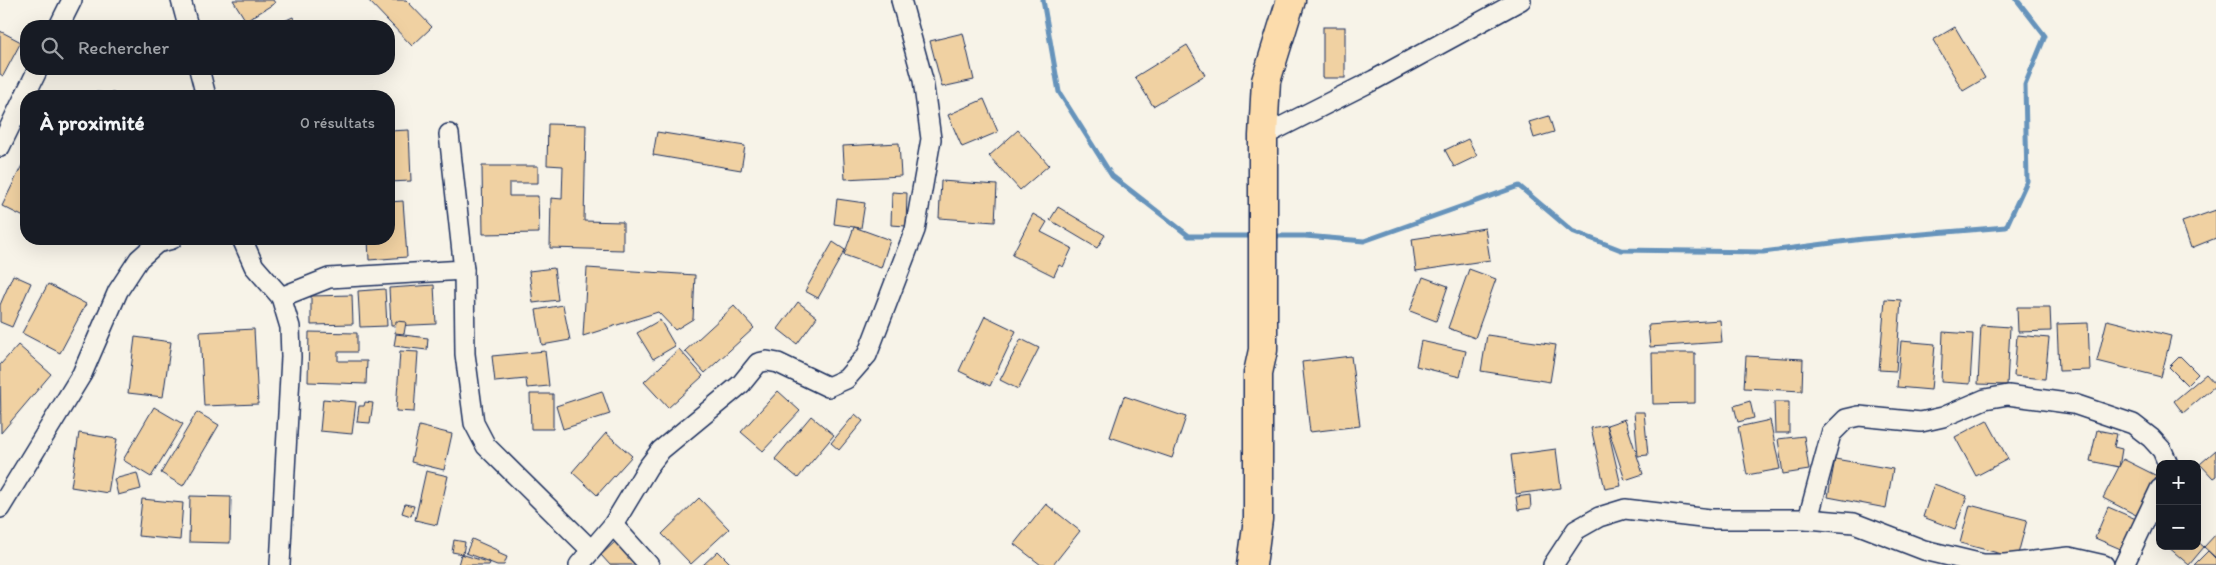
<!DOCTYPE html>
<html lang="fr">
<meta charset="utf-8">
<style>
body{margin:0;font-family:Itim,sans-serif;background:#242831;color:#f1f3f6}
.controls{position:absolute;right:15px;bottom:15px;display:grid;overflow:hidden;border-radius:10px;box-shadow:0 5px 20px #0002}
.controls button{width:45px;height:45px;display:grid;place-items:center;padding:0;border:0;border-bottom:1px solid #363941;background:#171b24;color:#f1f3f6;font:25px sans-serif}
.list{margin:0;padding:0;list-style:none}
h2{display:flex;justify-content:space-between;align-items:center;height:65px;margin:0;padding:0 20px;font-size:21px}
h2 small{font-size:16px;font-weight:400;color:#9ea1a6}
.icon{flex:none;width:28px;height:28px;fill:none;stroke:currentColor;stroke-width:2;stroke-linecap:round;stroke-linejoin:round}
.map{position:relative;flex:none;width:2216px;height:565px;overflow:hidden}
.search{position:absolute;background:#171b24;box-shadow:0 5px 20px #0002;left:20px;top:20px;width:375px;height:55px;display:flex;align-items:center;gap:12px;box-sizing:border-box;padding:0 18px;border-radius:20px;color:#9ea1a6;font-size:19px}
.panel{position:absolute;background:#171b24;box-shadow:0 5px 20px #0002;left:20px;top:90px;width:375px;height:155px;border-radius:20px}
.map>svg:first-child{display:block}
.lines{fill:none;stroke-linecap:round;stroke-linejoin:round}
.stream{stroke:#6693bb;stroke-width:5}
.building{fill:#f0d1a2;stroke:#1b2f5e}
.street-casing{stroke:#1b2f5e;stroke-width:22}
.highway-casing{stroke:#1b2f5e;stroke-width:31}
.street{stroke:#f7f3e8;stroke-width:19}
.highway{stroke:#fcdcac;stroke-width:28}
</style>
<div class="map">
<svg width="2216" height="565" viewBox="0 0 2216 565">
<rect width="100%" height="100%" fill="#f7f3e8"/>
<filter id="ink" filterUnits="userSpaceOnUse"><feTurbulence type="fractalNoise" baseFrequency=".02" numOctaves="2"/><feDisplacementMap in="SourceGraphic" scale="10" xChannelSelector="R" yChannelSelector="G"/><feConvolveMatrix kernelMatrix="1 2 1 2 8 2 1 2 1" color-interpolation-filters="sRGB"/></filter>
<g filter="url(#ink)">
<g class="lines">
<!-- stream -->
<g class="stream">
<polyline points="1043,0 1059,92 1112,176 1189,236 1256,236"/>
<polyline points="1272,236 1305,236 1364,241 1519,186 1572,231 1621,250 1763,252 1863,239 2006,227 2027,181 2025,85 2045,36 2017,0"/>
</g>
</g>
<!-- building -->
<g class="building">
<polygon points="233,0 273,0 275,3 246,21"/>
<polygon points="368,0 406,0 432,27 412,46"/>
<polygon points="293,17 297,26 273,26"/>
<rect x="1323" y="27" width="22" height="51"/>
<polygon points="1955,27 1985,78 1963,91 1933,40"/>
<polygon points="0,31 21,42 3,76 0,74"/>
<polygon points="963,33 974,80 942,87 930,41"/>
<polygon points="1187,45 1205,75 1153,106 1135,77"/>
<polygon points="92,92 114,93 114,96 92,96"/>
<polygon points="984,99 998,132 962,147 948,115"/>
<polygon points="1549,116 1554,132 1534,138 1529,122"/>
<polygon points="548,124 586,125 584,221 623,222 623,250 550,248 551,198 562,199 563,166 547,165"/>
<polygon points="409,130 411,181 389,182 389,131"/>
<polygon points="1018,130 1049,165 1020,190 989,156"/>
<polygon points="657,132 745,146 741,170 653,155"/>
<polygon points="1468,139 1477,156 1454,167 1445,150"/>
<polygon points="899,143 901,176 845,179 843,146"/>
<polygon points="24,161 26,162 26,218 2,206"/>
<polygon points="482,166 538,166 538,183 509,183 509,196 538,196 539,233 483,234"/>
<polygon points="941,181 997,185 995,222 939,218"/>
<polygon points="892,192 907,193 906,226 891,225"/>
<polygon points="837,199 865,203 861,228 834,224"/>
<polygon points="403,201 407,257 369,260 368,239 389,239 389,202"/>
<polygon points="1058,207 1105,235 1097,248 1050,220"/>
<polygon points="2216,210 2216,238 2191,248 2182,222"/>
<polygon points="1033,214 1047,222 1041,232 1072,248 1063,267 1059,265 1054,276 1012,255"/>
<polygon points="854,227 890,240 881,268 844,255"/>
<polygon points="1485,228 1490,260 1416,271 1412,239"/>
<polygon points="833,242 845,250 818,298 805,291"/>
<polygon points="554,268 558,300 533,303 529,271"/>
<polygon points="587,268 695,275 693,319 675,330 658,312 583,336"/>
<polygon points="1469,269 1496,279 1475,338 1448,328"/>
<polygon points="13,275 31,283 12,327 0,322 0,305"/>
<polygon points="1423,277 1448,286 1436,321 1410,311"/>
<polygon points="48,284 86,304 60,353 22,333"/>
<polygon points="434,285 436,324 391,326 389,288"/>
<polygon points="385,289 387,326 360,327 358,291"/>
<polygon points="352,295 353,324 311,325 311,296"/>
<polygon points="1885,299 1901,300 1896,371 1879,370"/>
<polygon points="798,302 817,317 797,344 778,329"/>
<polygon points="563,305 570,340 542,345 536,310"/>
<polygon points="734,306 754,328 705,373 685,351"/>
<polygon points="2017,307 2050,307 2051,331 2018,332"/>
<polygon points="985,316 1016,331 990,386 959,371"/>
<polygon points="660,320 675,346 653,359 637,333"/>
<polygon points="1720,320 1722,342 1650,347 1648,325"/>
<polygon points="2107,320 2171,336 2161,377 2097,361"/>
<polygon points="396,321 406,322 404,334 395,333"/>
<polygon points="2088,323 2090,370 2059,371 2057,324"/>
<polygon points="1981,325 2010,327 2007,385 1978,384"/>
<polygon points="254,329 258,404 204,406 200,332"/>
<polygon points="309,332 357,333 357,352 338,352 338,361 367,361 366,384 308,382"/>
<polygon points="1943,332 1973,334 1970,384 1941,382"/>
<polygon points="396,334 428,338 427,350 394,346"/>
<polygon points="1487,335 1556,345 1550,382 1481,371"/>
<polygon points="2017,335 2049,338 2045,379 2014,376"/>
<polygon points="135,337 171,342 163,397 128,393"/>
<polygon points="1021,339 1039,348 1018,389 1000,380"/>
<polygon points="1421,341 1466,351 1460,377 1416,366"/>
<polygon points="1901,341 1935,344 1931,390 1897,387"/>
<polygon points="18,345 51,374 1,433 0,365"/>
<polygon points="679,349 703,376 668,408 644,382"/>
<polygon points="400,351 418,352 414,412 396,411"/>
<polygon points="545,351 549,386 527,388 526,379 495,382 492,356"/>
<polygon points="1652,353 1695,353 1695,403 1653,404"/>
<polygon points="1351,356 1360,426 1310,432 1302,362"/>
<polygon points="1746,356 1803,359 1802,391 1744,388"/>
<polygon points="2180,356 2198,374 2187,385 2169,367"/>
<polygon points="2206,374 2216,385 2183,413 2174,401"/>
<polygon points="602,391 610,414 563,429 556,406"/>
<polygon points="778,391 800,411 763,451 741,432"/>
<polygon points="530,394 553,394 553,429 531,429"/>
<polygon points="1124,396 1186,417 1172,458 1110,437"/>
<polygon points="323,399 356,402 352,434 320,431"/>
<polygon points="1750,401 1754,418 1738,422 1734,406"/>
<polygon points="365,402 373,403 370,423 357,422 359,406 364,406"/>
<polygon points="1774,402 1789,402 1789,433 1775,433"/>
<polygon points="154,407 183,424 151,477 123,460"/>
<polygon points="197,412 219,425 183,486 161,473"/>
<polygon points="1634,412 1644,412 1648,455 1638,456"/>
<polygon points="855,414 863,421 839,450 831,443"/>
<polygon points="811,416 834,435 798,478 775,459"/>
<polygon points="1625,419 1643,474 1625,480 1607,425"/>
<polygon points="1770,420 1780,469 1747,475 1738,427"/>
<polygon points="1987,420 2008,459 1976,476 1955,437"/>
<polygon points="1607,425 1621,486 1605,489 1591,428"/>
<polygon points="419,426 452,434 444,470 411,462"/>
<polygon points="2097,430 2117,434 2114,447 2122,449 2119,467 2090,461"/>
<polygon points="79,433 117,439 108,493 71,487"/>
<polygon points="606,433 632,456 597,495 572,472"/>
<polygon points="1804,436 1809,470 1783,474 1778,439"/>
<polygon points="1556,449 1561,488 1516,494 1511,455"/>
<polygon points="2216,450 2216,476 2213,478 2200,464"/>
<polygon points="1835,459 1893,469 1886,508 1828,497"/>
<polygon points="2123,459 2157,476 2136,515 2103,498"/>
<polygon points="426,471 448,476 437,525 415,520"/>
<polygon points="137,473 141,489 118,495 114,479"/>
<polygon points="1934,484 1967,496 1955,529 1923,517"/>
<polygon points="1530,495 1531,508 1518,510 1516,497"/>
<polygon points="190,496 231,497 230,543 189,542"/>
<polygon points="699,498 729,529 691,564 662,534"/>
<polygon points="142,499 183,503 180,540 138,536"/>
<polygon points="405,504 414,506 411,516 402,513"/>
<polygon points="1046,504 1080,531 1053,565 1041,565 1014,544"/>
<polygon points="1970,505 2027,520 2017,558 1960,543"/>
<polygon points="2108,507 2136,519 2123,550 2095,538"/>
<polygon points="2216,534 2216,558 2204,547"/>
<polygon points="472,539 499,551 498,553 507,557 504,565 497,565 466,553"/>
<polygon points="454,540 465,542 463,554 452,552"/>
<polygon points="617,540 641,565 610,565 601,555"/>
<polygon points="2197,541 2204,547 2189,565 2167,546 2197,546"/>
<polygon points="718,551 732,565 703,565"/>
<polygon points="2208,551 2216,559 2216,565 2194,565"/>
<polygon points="461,554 490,563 489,565 458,565"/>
</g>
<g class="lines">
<defs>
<g id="street">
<polyline points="181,0 188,26"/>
<polyline points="59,26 72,0"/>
<polyline points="199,69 206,96"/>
<polyline points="449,134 464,270 465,354 474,423 486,446 591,550"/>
<polyline points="1263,136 1374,80 1521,0"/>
<polyline points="0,147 38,69"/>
<polyline points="242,239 254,266 281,297 290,327 291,357 280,565"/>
<polyline points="281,297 329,278 464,270"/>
<polyline points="0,508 82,374 118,291 139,259 157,243 172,239"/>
<polyline points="1808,519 1831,434 1846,419 1859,416 1921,422 1943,417 1985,399 2008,395 2074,404 2133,424 2151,438 2162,450 2168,464"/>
<polyline points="613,525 649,565"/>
<polyline points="579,565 613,525 648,467 661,450 741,384 758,363 767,361 778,363 828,387 846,379 867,355 915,230 931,139 923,80 901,0"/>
<polyline points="1553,565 1576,530 1599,517 1625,509 1710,519 1808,519 1854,523 1924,550 1983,564 2005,564 2069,557 2104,565"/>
<polyline points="2124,565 2160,489"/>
</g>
<polyline id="highway" points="1252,565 1258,519 1258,373 1263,350 1263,136 1266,81 1291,0"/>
</defs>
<!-- street casing -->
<use href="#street" class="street-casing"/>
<!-- highway casing -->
<use href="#highway" class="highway-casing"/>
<!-- street -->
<use href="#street" class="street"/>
<!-- highway -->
<use href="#highway" class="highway"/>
</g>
</g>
</svg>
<div class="controls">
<button>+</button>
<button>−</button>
</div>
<div class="search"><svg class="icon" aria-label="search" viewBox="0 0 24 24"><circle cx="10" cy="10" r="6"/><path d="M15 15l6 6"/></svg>Rechercher</div>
<section class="panel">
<h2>À proximité<small>0 résultats</small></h2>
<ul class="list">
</ul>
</section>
</div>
